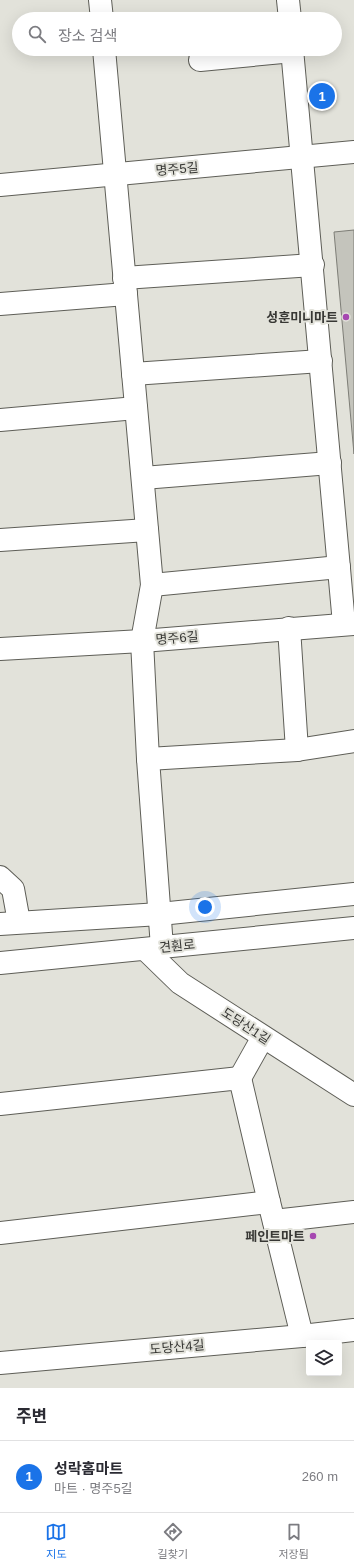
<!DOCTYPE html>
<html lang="ko">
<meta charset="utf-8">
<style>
body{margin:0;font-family:Arial,"Noto Sans KR",sans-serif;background:#f2f2f3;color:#2b2b33}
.controls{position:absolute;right:12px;bottom:12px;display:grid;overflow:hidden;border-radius:4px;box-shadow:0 4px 16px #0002}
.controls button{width:36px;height:36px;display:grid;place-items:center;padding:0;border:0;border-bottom:1px solid #e1e1e2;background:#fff;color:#2b2b33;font:20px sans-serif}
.you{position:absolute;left:205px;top:907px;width:14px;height:14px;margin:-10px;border:3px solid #fff;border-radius:50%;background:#1a73e8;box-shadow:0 0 0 6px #1a73e833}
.badge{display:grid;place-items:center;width:26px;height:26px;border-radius:50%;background:#1a73e8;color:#fff;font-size:13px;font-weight:700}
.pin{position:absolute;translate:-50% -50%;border:2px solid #fff;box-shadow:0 1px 4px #0006}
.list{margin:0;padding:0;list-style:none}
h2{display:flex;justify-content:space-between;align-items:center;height:52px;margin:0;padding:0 16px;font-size:17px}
h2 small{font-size:13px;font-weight:400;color:#7c7c81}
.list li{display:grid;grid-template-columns:26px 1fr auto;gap:12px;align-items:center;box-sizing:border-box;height:72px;padding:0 16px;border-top:1px solid #e1e1e2}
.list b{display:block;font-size:15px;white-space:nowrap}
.list p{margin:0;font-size:13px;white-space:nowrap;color:#7c7c81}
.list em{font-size:13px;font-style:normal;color:#7c7c81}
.icon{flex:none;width:22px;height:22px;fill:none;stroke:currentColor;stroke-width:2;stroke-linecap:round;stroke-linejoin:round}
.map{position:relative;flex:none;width:354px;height:1388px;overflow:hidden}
.search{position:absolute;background:#fff;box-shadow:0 4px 16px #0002;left:12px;right:12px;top:12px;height:44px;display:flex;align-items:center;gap:10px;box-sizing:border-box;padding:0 14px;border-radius:22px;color:#7c7c81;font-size:15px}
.sheet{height:124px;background:#fff}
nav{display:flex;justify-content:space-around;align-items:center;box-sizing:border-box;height:56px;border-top:1px solid #e1e1e2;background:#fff;font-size:11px;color:#7c7c81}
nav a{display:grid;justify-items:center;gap:2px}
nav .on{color:#1a73e8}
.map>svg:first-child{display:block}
.building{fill:#c4c4bc;stroke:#7d7d76}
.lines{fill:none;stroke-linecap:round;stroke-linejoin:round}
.minor-casing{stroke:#5e5e57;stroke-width:24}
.tertiary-casing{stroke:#5e5e57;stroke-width:24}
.minor{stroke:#fff;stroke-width:22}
.tertiary{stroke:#fff;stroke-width:22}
.poi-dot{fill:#a648b1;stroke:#e2e2da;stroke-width:1.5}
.labels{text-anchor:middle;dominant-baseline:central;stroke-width:4;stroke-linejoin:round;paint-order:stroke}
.street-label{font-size:13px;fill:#373734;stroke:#e2e2da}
.poi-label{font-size:13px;font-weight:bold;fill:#373734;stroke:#e2e2da;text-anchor:end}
</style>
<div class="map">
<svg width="354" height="1388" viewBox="0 0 354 1388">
<rect width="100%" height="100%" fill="#e2e2da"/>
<!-- building -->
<polygon class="building" points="354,230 354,454 334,232"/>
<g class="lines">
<defs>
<g id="minor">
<polyline points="100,0 102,19"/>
<polyline points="288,0 290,19"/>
<polyline points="104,49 152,585 142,641 148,759 162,947"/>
<polyline points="292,49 344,624"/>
<polyline points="200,60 293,51"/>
<polyline points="0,185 354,152"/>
<polyline points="124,278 313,265"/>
<polyline points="0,304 126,294"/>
<polyline points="133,374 321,361"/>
<polyline points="0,420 136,408"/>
<polyline points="143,478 330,463"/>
<polyline points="0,540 147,530"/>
<polyline points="152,585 339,567"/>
<polyline points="289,628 297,750"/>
<polyline points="0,649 142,641 354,624"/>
<polyline points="148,759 297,750 354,741"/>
<polyline points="0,877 13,889 19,922"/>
<polyline points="145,949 180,983 354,1095"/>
<polyline points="240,1078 263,1037"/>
<polyline points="0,1104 240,1078 269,1202 302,1336"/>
<polyline points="274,1221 354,1212"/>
<polyline points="0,1233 269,1202"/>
<polyline points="0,1363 302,1336 354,1330"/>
</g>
<g id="tertiary">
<polyline points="0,924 160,914 354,894"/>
<polyline points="0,963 354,928"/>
</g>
</defs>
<!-- minor casing -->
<use href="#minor" class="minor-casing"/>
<!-- tertiary casing -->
<use href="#tertiary" class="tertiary-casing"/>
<!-- minor -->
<use href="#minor" class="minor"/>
<!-- tertiary -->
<use href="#tertiary" class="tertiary"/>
</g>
<!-- markers -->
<g class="poi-dot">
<circle cx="346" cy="317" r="4"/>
<circle cx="313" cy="1236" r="4"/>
</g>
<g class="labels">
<!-- street labels -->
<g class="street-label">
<text transform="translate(177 169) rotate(-5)">명주5길</text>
<text transform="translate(177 638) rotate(-5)">명주6길</text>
<text transform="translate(177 946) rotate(-6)">견훤로</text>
<text transform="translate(246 1026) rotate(33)">도당산1길</text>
<text transform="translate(177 1347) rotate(-5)">도당산4길</text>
</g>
<!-- poi labels -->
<g class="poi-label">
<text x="338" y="317">성훈미니마트</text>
<text x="305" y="1236">페인트마트</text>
</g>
</g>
</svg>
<div class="controls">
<button><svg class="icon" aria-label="layers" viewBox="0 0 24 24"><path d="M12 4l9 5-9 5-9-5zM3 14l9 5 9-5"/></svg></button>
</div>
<div class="you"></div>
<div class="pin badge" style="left:322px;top:96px">1</div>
<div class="search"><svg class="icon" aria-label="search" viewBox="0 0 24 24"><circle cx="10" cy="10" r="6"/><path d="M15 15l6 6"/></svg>장소 검색</div>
</div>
<section class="sheet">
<h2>주변<small></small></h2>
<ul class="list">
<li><span class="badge">1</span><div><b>성락홈마트</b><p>마트 · 명주5길</p></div><em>260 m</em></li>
</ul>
</section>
<nav>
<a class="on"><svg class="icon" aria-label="map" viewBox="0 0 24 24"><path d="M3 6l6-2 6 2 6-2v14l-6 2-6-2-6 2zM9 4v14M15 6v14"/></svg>지도</a>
<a><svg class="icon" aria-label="directions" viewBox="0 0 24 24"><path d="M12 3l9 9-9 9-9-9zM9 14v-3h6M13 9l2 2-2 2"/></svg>길찾기</a>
<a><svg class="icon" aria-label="saved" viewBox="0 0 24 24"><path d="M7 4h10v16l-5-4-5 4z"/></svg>저장됨</a>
</nav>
